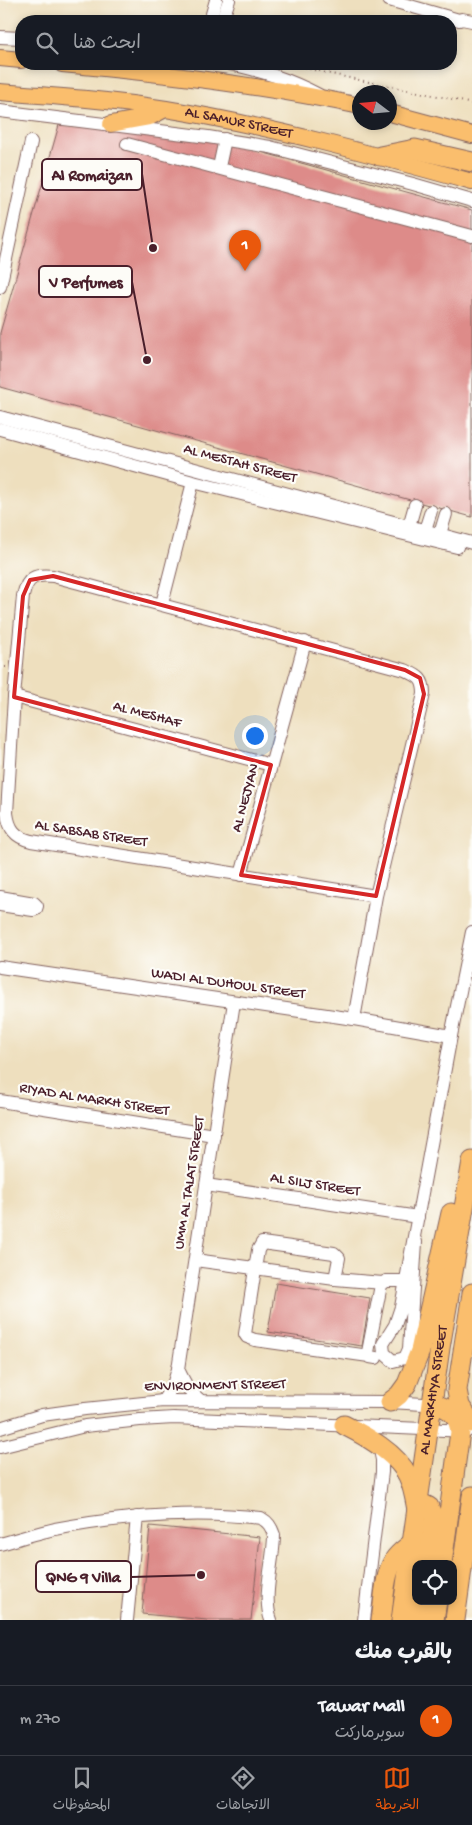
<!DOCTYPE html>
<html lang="ar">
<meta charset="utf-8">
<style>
body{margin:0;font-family:"Gochi Hand","Playpen Sans Arabic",sans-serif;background:#242831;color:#f1f3f6;direction:rtl}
.controls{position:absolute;right:15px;bottom:15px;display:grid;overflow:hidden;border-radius:10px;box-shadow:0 2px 8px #0003}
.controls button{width:45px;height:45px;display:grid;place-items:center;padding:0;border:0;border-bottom:1px solid #363941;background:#171b24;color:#f1f3f6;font:25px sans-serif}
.compass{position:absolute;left:352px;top:85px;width:45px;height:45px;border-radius:50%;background:#171b24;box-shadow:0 2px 8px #0003;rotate:286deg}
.you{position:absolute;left:254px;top:735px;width:18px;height:18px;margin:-12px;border:4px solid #fff;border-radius:50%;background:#1a73e8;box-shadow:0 0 0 8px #1a73e833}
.badge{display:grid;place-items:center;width:32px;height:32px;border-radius:50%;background:#ea580c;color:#fff;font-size:16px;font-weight:700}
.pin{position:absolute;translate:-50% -41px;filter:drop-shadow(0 1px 2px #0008)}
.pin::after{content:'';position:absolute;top:26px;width:18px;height:15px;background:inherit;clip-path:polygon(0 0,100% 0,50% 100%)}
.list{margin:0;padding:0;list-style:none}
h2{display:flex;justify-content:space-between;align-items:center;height:65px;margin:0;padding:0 20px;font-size:21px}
h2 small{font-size:16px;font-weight:400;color:#9ea1a6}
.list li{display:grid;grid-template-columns:32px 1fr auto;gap:15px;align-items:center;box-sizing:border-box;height:70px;padding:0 20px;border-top:1px solid #363941}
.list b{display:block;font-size:19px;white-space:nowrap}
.list p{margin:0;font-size:16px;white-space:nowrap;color:#9ea1a6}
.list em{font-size:16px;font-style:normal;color:#9ea1a6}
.icon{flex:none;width:28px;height:28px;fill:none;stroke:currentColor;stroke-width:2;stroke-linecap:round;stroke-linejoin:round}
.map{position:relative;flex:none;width:472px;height:1620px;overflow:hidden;direction:ltr}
.search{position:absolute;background:#171b24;box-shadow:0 2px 8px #0003;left:15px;right:15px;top:15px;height:55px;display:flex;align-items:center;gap:12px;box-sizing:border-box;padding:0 18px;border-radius:20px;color:#9ea1a6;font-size:19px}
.sheet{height:135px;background:#171b24}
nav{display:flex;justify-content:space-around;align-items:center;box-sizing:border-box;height:70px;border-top:1px solid #363941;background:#171b24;font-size:14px;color:#9ea1a6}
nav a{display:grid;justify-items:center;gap:2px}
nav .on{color:#ea580c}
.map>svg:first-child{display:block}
.building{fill:#dd8b89}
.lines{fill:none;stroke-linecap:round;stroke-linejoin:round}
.minor-casing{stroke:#83625e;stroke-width:14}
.major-casing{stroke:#83625e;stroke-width:18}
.highway-casing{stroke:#83625e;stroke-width:21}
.path{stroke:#83625e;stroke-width:2;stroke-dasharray:1 4;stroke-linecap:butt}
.minor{stroke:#fff;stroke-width:12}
.major{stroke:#fabe6d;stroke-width:16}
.highway{stroke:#fabe6d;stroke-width:19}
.marked{fill:none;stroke:#d62828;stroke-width:4;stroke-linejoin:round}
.labels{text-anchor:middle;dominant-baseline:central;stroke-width:4.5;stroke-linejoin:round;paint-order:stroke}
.street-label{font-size:15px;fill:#4a1f2b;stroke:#fdfcf7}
.leader{fill:none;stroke:#4a1f2b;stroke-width:2}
.callout-dot{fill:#4a1f2b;stroke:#fdfcf7;stroke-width:2}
.callout{fill:#fdfcf7;stroke:#4a1f2b;stroke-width:2}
.callout-label{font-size:16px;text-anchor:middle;font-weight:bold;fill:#4a1f2b}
</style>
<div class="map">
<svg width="472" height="1620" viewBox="0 0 472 1620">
<rect width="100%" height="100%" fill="#fdfcf7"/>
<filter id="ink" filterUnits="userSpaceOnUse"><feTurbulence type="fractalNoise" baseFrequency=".02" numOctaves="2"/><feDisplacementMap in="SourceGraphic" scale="10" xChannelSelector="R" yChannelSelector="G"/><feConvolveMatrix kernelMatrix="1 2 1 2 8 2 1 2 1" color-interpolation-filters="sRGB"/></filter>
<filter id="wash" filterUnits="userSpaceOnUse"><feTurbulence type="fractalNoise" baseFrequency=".0096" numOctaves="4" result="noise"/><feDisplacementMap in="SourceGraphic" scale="20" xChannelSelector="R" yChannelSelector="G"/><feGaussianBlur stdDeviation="1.12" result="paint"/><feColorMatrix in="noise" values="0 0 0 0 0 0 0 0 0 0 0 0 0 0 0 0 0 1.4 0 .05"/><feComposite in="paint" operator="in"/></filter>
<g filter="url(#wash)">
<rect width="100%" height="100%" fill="#eedfbe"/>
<g id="blocks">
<!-- building -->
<g class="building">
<polygon points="59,125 188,132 472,210 472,517 0,387 0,333"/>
<polygon points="276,1283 370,1298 362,1346 268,1332"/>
<polygon points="150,1526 260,1537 251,1620 207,1620 142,1614"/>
</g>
</g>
</g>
<g filter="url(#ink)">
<use href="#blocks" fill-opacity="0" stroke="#83625e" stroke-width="1"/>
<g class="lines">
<defs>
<g id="minor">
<polyline points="389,0 459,20 462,19 472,21"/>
<polyline points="210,21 216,0"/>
<polyline points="222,21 229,0"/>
<polyline points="0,37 21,38"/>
<path d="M230,64c32,7 59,15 89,31"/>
<polyline points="0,111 208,137 270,147 413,184 472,201"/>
<polyline points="127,144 472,236"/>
<polyline points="219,167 225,139"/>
<polyline points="0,287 31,142"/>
<polyline points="0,417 472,543"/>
<polyline points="0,429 193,482 457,547"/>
<polyline points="409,526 415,505"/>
<polyline points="425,530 431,511"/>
<polyline points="440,534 446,514"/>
<polyline points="162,604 193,482"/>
<polyline points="14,697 271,765"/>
<polyline points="241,875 305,642"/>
<polyline points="0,897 34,903 37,906 36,909 33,910 0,905"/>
<polyline points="0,967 354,1019 451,1036"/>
<path d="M354,1019l22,-123 48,-202c0,-16 -6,-18 -19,-24l-352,-94c-18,-2 -26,1 -30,20l-9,101 -7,116c2,16 8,24 24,28l345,55"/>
<polyline points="0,1101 214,1135"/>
<polyline points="206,1185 418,1217"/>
<polyline points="414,1238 416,1242 409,1349 405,1358 393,1361 384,1353 383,1344 395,1325 401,1307 451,1036 472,932"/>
<polyline points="195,1260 335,1279 383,1283"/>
<polyline points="335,1279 339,1258 334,1253 262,1243 258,1250 245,1334 247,1337 255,1340 369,1356"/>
<polyline points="376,1358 370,1357 368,1352 381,1285 386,1281 405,1281"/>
<path d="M178,1369c6,13 11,23 23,32"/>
<polyline points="163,1401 173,1385 178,1369 234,1002"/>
<polyline points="0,1428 42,1415 85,1409 163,1401 390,1402 440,1405"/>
<polyline points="0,1447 85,1426 140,1420 174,1418 467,1431"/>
<path d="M0,1544c18,-5 37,-11 55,-15 68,-13 137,-19 206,-11 7,4 10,8 13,17 0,26 -12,61 -3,85"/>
<polyline points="127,1620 137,1517"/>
<polyline points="364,1620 382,1472 382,1460 379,1445"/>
</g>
<g id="major">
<polyline points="0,58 21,60"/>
<path d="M62,64c99,9 200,21 298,42"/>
<path id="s1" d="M0,92c55,4 111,8 166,17 104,17 205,45 306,73"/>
<polyline points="390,113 472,135"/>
<polyline points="111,124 150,117 165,109"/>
</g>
<g id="highway">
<polyline points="380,156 415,149 472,162"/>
<polyline points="472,1293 457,1390 460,1406 472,1423"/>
<polyline points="390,1402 399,1395 407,1384 420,1351 451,1213"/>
<path d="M433,1404c17,4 25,10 27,28l-18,132"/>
<path d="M344,1425c22,11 53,28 64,51 5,10 7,23 9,34l8,-5 4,2 2,5 -7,52"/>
<path d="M381,1620c3,-17 3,-46 13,-60 4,-7 11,-11 18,-17"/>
<path id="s2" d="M401,1620l39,-272 32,-187"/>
<polyline points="418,1620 420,1601"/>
<polyline points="434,1620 437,1601"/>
<polyline points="455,1620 472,1496"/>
</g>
</defs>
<!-- minor casing -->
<use href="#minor" class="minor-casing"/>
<!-- major casing -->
<use href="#major" class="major-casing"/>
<!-- highway casing -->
<use href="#highway" class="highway-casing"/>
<!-- path -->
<g class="path">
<path d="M290,64c60,16 122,25 182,40"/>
<polyline points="0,667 6,667"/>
</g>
<!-- minor -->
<use href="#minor" class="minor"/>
<!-- major -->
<use href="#major" class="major"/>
<!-- highway -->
<use href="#highway" class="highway"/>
</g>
</g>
<!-- marked area -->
<path class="marked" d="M53,576l352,94 15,8 4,16 -48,202 -135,-21 30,-110 -257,-68 9,-101 7,-16z"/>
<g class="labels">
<!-- street labels -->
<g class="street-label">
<text stroke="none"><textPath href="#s1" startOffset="241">AL SAMUR STREET</textPath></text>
<text transform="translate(240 464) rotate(15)">AL MESTAH STREET</text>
<text transform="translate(147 715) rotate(15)">AL MESHAF</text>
<text transform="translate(246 798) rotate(-75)">AL NEJYAN</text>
<text transform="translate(91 834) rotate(9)">AL SABSAB STREET</text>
<text transform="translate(228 984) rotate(8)">WADI AL DUHOUL STREET</text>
<text transform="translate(94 1100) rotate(9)">RIYAD AL MARKH STREET</text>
<text transform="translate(190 1183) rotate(-81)">UMM AL TALAT STREET</text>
<text transform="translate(315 1185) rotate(9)">AL SILJ STREET</text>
<text transform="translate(215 1386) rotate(-1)">ENVIRONMENT STREET</text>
<text stroke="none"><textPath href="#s2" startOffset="232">AL MARKHIYA STREET</textPath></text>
</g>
</g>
<!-- callouts -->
<path class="leader" d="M153 248L142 174M147 360L132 282M201 1575L131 1577"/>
<g class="callout-dot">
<circle cx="153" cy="248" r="5"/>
<circle cx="147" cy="360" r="5"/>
<circle cx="201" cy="1575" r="5"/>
</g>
<g class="callout">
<rect x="42" y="159" width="100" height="31" rx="5"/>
<rect x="39" y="266" width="93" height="31" rx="5"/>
<rect x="36" y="1561" width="95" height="31" rx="5"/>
</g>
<g class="callout-label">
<text x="92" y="180">Al Romaizan</text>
<text x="86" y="287">V Perfumes</text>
<text x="83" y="1582">QNG 9 Villa</text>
</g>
</svg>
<div class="controls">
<button><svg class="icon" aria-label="locate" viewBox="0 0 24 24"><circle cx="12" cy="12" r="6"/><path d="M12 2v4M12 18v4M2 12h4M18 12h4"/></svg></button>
</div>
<svg class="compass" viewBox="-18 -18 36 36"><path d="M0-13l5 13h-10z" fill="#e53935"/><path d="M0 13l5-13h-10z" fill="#9ea1a6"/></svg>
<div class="you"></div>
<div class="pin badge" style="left:245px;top:271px">1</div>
<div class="search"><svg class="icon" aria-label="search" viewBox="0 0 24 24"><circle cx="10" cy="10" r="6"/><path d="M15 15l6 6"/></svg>ابحث هنا</div>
</div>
<section class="sheet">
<h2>بالقرب منك<small></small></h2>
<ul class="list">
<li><span class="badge">1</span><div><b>Tawar Mall</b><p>سوبرماركت</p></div><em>270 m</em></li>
</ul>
</section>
<nav>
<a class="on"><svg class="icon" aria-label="map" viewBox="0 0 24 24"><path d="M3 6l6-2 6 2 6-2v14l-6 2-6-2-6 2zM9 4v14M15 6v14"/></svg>الخريطة</a>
<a><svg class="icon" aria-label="directions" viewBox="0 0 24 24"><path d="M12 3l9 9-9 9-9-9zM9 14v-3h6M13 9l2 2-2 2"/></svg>الاتجاهات</a>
<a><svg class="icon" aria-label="saved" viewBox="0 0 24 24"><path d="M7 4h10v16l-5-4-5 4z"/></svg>المحفوظات</a>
</nav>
